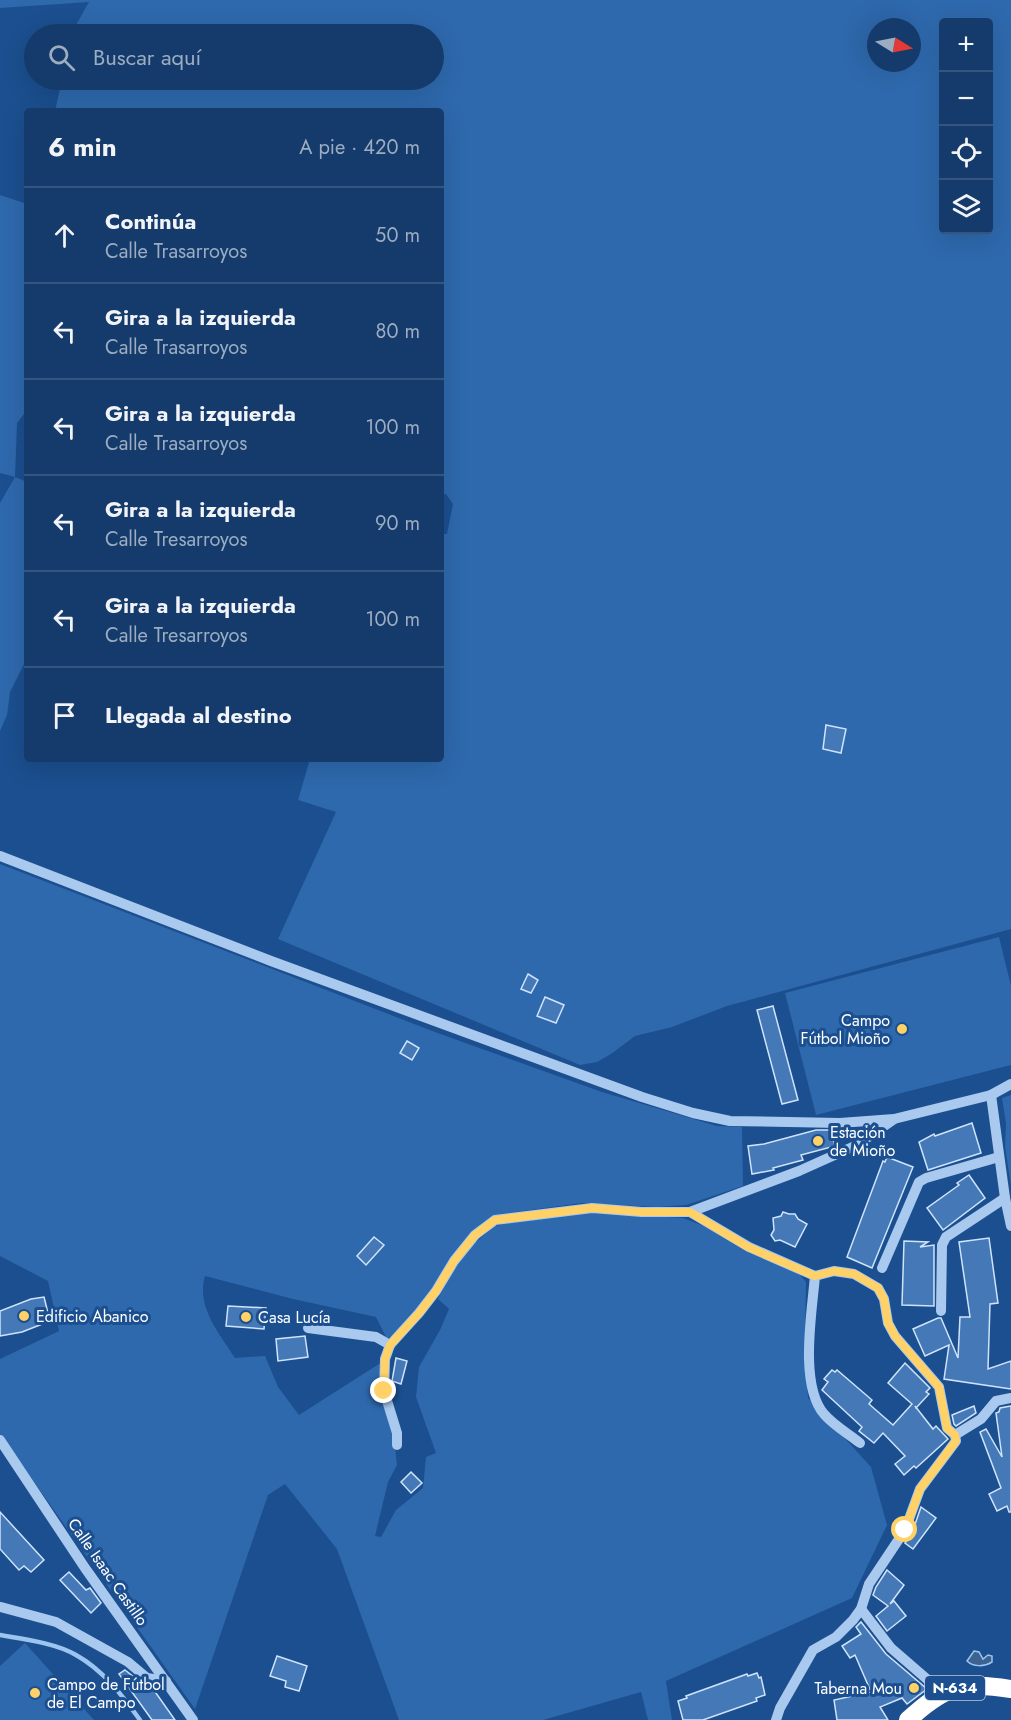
<!DOCTYPE html>
<html lang="es">
<meta charset="utf-8">
<style>
body{margin:0;font-family:Jost,sans-serif;background:#214673;color:#f1f3f6}
.controls{position:absolute;right:18px;top:18px;display:grid;overflow:hidden;border-radius:6px;box-shadow:0 6px 24px #0002}
.controls button{width:54px;height:54px;display:grid;place-items:center;padding:0;border:0;border-bottom:2px solid #33557e;background:#143b6b;color:#f1f3f6;font:30px sans-serif}
.compass{position:absolute;left:867px;top:18px;width:54px;height:54px;border-radius:50%;background:#143b6b;box-shadow:0 6px 24px #0002;rotate:100deg}
.stop{position:absolute;width:18px;height:18px;margin:-14px;border:4px solid #ffd166;border-radius:50%;background:#fff}
.stop.end{background:#ffd166;border-color:#fff;box-shadow:0 2px 6px #0008}
.list{margin:0;padding:0;list-style:none}
h2{display:flex;justify-content:space-between;align-items:center;height:78px;margin:0;padding:0 24px;font-size:26px}
h2 small{font-size:20px;font-weight:400;color:#9dadc1}
.list li{display:grid;grid-template-columns:39px 1fr auto;gap:18px;align-items:center;box-sizing:border-box;height:96px;padding:0 24px;border-top:2px solid #33557e}
.list b{display:block;font-size:22px;white-space:nowrap}
.list p{margin:0;font-size:20px;white-space:nowrap;color:#9dadc1}
.list em{font-size:20px;font-style:normal;color:#9dadc1}
.icon{flex:none;width:33px;height:33px;fill:none;stroke:currentColor;stroke-width:2;stroke-linecap:round;stroke-linejoin:round}
.map{position:relative;flex:none;width:1011px;height:1720px;overflow:hidden}
.search{position:absolute;background:#143b6b;box-shadow:0 6px 24px #0002;left:24px;top:24px;width:420px;height:66px;display:flex;align-items:center;gap:15px;box-sizing:border-box;padding:0 21px;border-radius:33px;color:#9dadc1;font-size:22px}
.panel{position:absolute;background:#143b6b;box-shadow:0 6px 24px #0002;left:24px;top:108px;width:420px;height:654px;border-radius:6px}
.map>svg:first-child{display:block}
.green{fill:#2e69ad;fill-rule:evenodd}
.water{fill:#3c6290;stroke:#9cc4f0;stroke-width:1.5}
.lines{fill:none;stroke-linecap:round;stroke-linejoin:round}
.stream{stroke:#9cc4f0;stroke-width:4.5}
.building{fill:#4478b7;stroke:#cfe3fa;stroke-width:1.5}
.minor{stroke:#a9c9ee;stroke-width:10}
.highway{stroke:#fff;stroke-width:18}
.route{stroke:#ffd166;stroke-width:8}
.poi-dot{fill:#ffd166;stroke:#1b4f8f;stroke-width:2}
.labels{text-anchor:middle;dominant-baseline:central;stroke-width:6;stroke-linejoin:round;paint-order:stroke}
.shield{fill:#1b4f8f;stroke:#bbcadd;stroke-width:1.5}
.shield-label{font-size:15px;font-weight:bold;fill:#fff}
.poi-label{font-size:16px;fill:#fff;stroke:#1b4f8f;text-anchor:start}
.street-label{font-size:16px;fill:#fff;stroke:#1b4f8f}
</style>
<div class="map">
<svg width="1011" height="1720" viewBox="0 0 1011 1720">
<rect width="100%" height="100%" fill="#1b4f8f"/>
<!-- green -->
<g class="green">
<path d="M0,0h1011v929l-284,77 -55,21 -37,9 -24,18 -14,8 -17,3 -302,-126 58,-127 -38,-12 12,-41h131v-225h6l6,-30 -7,-10h-5v-383h-386l7,-31h372v-46h-363l18,-32 -89,6zM944,22h44v208h-44zM876,27h36v36h-36z"/>
<polygon points="0,195 27,204 27,410 17,423 15,477 27,482 27,658 10,692 7,715 0,731 0,503 15,477 0,473"/>
<path d="M0,864l435,168 167,60 115,34 25,1 1,59 -57,19 -29,2 -75,-4 -82,11 -25,16 -11,11 -42,63 -26,29 -9,6 -11,-22 -83,-18 -88,-23c-9,31 14,57 30,82l30,-2 13,31 21,28 83,-53 -4,24 15,43 4,36 -9,17 -13,54 6,1 15,-27 27,-22 3,-31 10,-4 -20,-56 3,-30 21,-37 9,-21 -11,-10 11,-22 20,-29 26,-22 28,-7 69,-7 91,6 31,12 86,45 6,7 -1,61 3,55 63,69 16,58 -35,73 -186,83 6,39h-24l-7,-28 -98,28h-144l-62,-171 -52,-65 -17,11 -73,214 -195,-275v-75l59,-28 -11,-50 -48,-25z"/>
<polygon points="999,937 1011,986 1011,1065 816,1115 785,993"/>
<polygon points="1011,1095 1011,1185 1005,1147 1006,1124 1002,1098"/>
<polygon points="25,1643 94,1720 0,1720 0,1666"/>
</g>
<!-- water -->
<path class="water" d="M974,1651l5,1 4,7 5,-4 4,1v6c-8,5 -19,5 -25,-1z"/>
<g class="lines">
<!-- stream -->
<path class="stream" d="M0,1635c23,4 56,8 76,20 27,15 46,40 64,65"/>
</g>
<!-- building -->
<g class="building">
<polygon points="826,725 846,729 841,753 823,749"/>
<polygon points="528,974 538,980 531,993 521,989"/>
<polygon points="545,997 564,1005 556,1023 537,1016"/>
<polygon points="773,1006 798,1100 782,1104 757,1010"/>
<polygon points="407,1041 419,1048 412,1060 400,1053"/>
<polygon points="972,1123 981,1153 928,1170 919,1142 934,1134 935,1136"/>
<polygon points="816,1130 831,1130 835,1146 801,1155 803,1160 773,1168 774,1170 752,1174 748,1146 764,1144"/>
<polygon points="887,1157 913,1167 872,1268 847,1257 883,1161 885,1162"/>
<polygon points="969,1175 985,1198 943,1230 927,1208 959,1185 957,1183"/>
<polygon points="783,1212 789,1214 795,1214 798,1219 807,1224 795,1247 780,1240 775,1241 771,1235 774,1230 773,1218 781,1216"/>
<polygon points="374,1237 384,1245 366,1265 357,1256"/>
<polygon points="989,1238 998,1303 990,1304 988,1369 1011,1361 1011,1389 944,1379 949,1345 925,1356 913,1329 938,1318 941,1318 958,1358 960,1317 970,1317 959,1242"/>
<polygon points="904,1241 928,1242 920,1247 934,1245 934,1306 902,1305"/>
<polygon points="44,1297 50,1321 22,1332 0,1336 0,1311 31,1299"/>
<polygon points="228,1306 266,1308 264,1329 226,1326"/>
<polygon points="305,1336 308,1357 278,1361 276,1339"/>
<polygon points="396,1358 407,1361 401,1384 392,1381"/>
<polygon points="905,1363 930,1388 926,1392 929,1394 916,1408 915,1406 933,1429 936,1426 948,1439 916,1468 914,1466 904,1475 895,1464 905,1456 883,1433 874,1443 859,1431 862,1427 822,1390 828,1382 824,1379 832,1370 835,1372 837,1370 872,1400 869,1404 893,1425 912,1404 888,1383"/>
<polygon points="974,1406 976,1413 956,1426 954,1424 952,1415"/>
<polygon points="1011,1406 1011,1512 1009,1512 1007,1506 997,1511 989,1494 1001,1488 980,1432 986,1429 1002,1457 996,1413 999,1412 1000,1408"/>
<polygon points="411,1472 422,1483 411,1493 401,1482"/>
<polygon points="921,1507 936,1518 913,1549 905,1543 912,1533"/>
<polygon points="0,1512 44,1560 31,1572 24,1566 19,1570 0,1549"/>
<polygon points="887,1570 904,1585 890,1604 894,1601 906,1616 887,1631 876,1616 888,1606 873,1595 876,1587"/>
<polygon points="69,1572 86,1590 90,1588 101,1603 91,1613 60,1580"/>
<polygon points="861,1622 886,1654 927,1689 907,1704 902,1698 880,1707 888,1720 837,1720 834,1700 871,1692 855,1655 850,1658 842,1646 861,1634 856,1627"/>
<polygon points="277,1656 307,1666 299,1691 285,1687 286,1681 270,1676"/>
<polygon points="125,1670 143,1684 151,1686 175,1720 152,1720 119,1674"/>
<polygon points="757,1673 759,1678 761,1677 765,1695 756,1698 757,1701 703,1720 683,1720 678,1701 687,1698 686,1696 747,1674 748,1676"/>
</g>
<g class="lines">
<!-- minor -->
<g class="minor">
<polyline points="0,856 271,961 642,1097 693,1113 730,1121 840,1123 894,1119 991,1095 1011,1084"/>
<polyline points="991,1095 1005,1198 1011,1226"/>
<polyline points="690,1212 749,1247 815,1276 834,1271 854,1274 878,1288 884,1299 888,1323 895,1336 939,1387 947,1428 955,1435 956,1441 920,1489 905,1530 869,1584 861,1609 853,1620 836,1637 813,1650 780,1708 776,1720"/>
<polyline points="882,1268 919,1182 926,1178 999,1157"/>
<path d="M815,1276c-3,36 -16,109 9,138 9,11 25,20 36,29"/>
<polyline points="941,1311 942,1245 946,1237 1005,1198"/>
<polyline points="308,1328 376,1337 390,1345"/>
<polyline points="955,1435 981,1419 996,1401 1011,1398"/>
<polyline points="0,1440 85,1568 193,1720"/>
<polyline points="397,1445 397,1433 384,1391 385,1359 390,1345 419,1313 436,1291 454,1261 475,1235 495,1220 592,1208 642,1212 690,1212 799,1171 857,1145 893,1120"/>
<polyline points="1,1607 56,1622 128,1662 147,1678 166,1681"/>
<polyline points="861,1609 891,1648 943,1693"/>
</g>
<!-- highway -->
<path class="highway" d="M908,1720c37,-34 54,-39 103,-31"/>
</g>
<g class="lines">
<!-- route -->
<polyline class="route" points="384,1391 385,1359 390,1345 419,1313 436,1291 454,1261 475,1235 495,1220 592,1208 642,1212 690,1212 748,1247 815,1276 834,1271 854,1274 878,1288 884,1299 888,1323 895,1336 939,1387 947,1428 955,1435 956,1441 920,1489 905,1530"/>
</g>
<!-- markers -->
<g class="poi-dot">
<circle cx="902" cy="1029" r="6"/>
<circle cx="818" cy="1141" r="6"/>
<circle cx="24" cy="1316" r="6"/>
<circle cx="246" cy="1317" r="6"/>
<circle cx="914" cy="1688" r="6"/>
<circle cx="35" cy="1693" r="6"/>
</g>
<g class="labels">
<!-- shield labels -->
<rect class="shield" x="925" y="1676" width="60" height="24" rx="4.5"/>
<g class="shield-label">
<text x="955" y="1688">N-634</text>
</g>
<!-- poi labels -->
<g class="poi-label">
<text x="890" y="1020" text-anchor="end">Campo<tspan x="890" dy="18">Fútbol Mioño</tspan></text>
<text x="830" y="1132">Estación<tspan x="830" dy="18">de Mioño</tspan></text>
<text x="36" y="1316">Edificio Abanico</text>
<text x="258" y="1317">Casa Lucía</text>
<text x="47" y="1684">Campo de Fútbol<tspan x="47" dy="18">de El Campo</tspan></text>
<text x="902" y="1688" text-anchor="end">Taberna Mou</text>
</g>
<!-- street labels -->
<g class="street-label">
<text transform="translate(108 1572) rotate(55)">Calle Isaac Castillo</text>
</g>
</g>
</svg>
<div class="controls">
<button>+</button>
<button>−</button>
<button><svg class="icon" aria-label="locate" viewBox="0 0 24 24"><circle cx="12" cy="12" r="6"/><path d="M12 2v4M12 18v4M2 12h4M18 12h4"/></svg></button>
<button><svg class="icon" aria-label="layers" viewBox="0 0 24 24"><path d="M12 4l9 5-9 5-9-5zM3 14l9 5 9-5"/></svg></button>
</div>
<svg class="compass" viewBox="-18 -18 36 36"><path d="M0-13l5 13h-10z" fill="#e53935"/><path d="M0 13l5-13h-10z" fill="#9dadc1"/></svg>
<div class="stop" style="left:905px;top:1530px"></div>
<div class="stop end" style="left:384px;top:1391px"></div>
<div class="search"><svg class="icon" aria-label="search" viewBox="0 0 24 24"><circle cx="10" cy="10" r="6"/><path d="M15 15l6 6"/></svg>Buscar aquí</div>
<section class="panel">
<h2>6 min<small>A pie · 420 m</small></h2>
<ul class="list">
<li><svg class="icon" aria-label="ahead" viewBox="0 0 24 24"><path d="M12 20V5M6 11l6-6 6 6"/></svg><div><b>Continúa</b><p>Calle Trasarroyos</p></div><em>50 m</em></li>
<li><svg class="icon" aria-label="left" viewBox="0 0 24 24"><path d="M17 20v-9H6M10 6l-5 5 5 5"/></svg><div><b>Gira a la izquierda</b><p>Calle Trasarroyos</p></div><em>80 m</em></li>
<li><svg class="icon" aria-label="left" viewBox="0 0 24 24"><path d="M17 20v-9H6M10 6l-5 5 5 5"/></svg><div><b>Gira a la izquierda</b><p>Calle Trasarroyos</p></div><em>100 m</em></li>
<li><svg class="icon" aria-label="left" viewBox="0 0 24 24"><path d="M17 20v-9H6M10 6l-5 5 5 5"/></svg><div><b>Gira a la izquierda</b><p>Calle Tresarroyos</p></div><em>90 m</em></li>
<li><svg class="icon" aria-label="left" viewBox="0 0 24 24"><path d="M17 20v-9H6M10 6l-5 5 5 5"/></svg><div><b>Gira a la izquierda</b><p>Calle Tresarroyos</p></div><em>100 m</em></li>
<li><svg class="icon" aria-label="arrive" viewBox="0 0 24 24"><path d="M6 21V4h12l-3 4 3 4H6"/></svg><div><b>Llegada al destino</b></div></li>
</ul>
</section>
</div>
